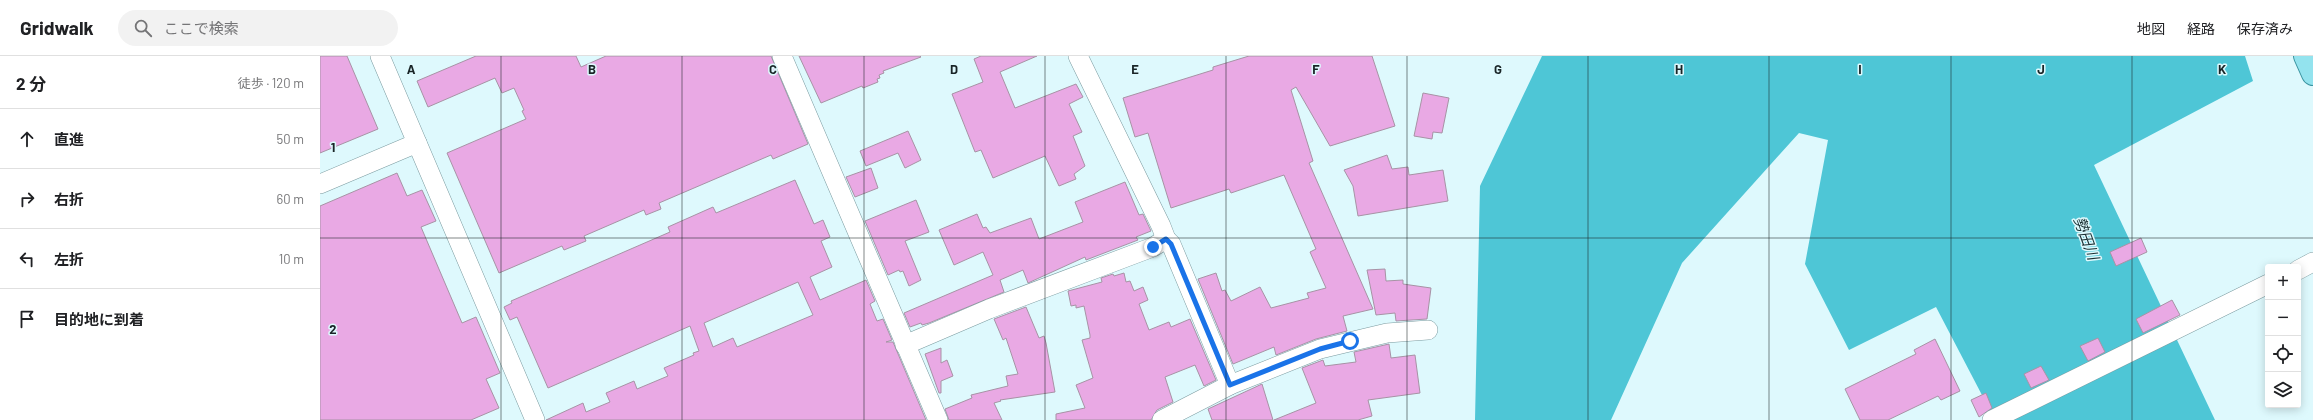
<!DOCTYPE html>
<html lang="ja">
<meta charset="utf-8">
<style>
body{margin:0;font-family:Barlow,"Noto Sans JP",sans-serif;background:#f2f2f2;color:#202124}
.controls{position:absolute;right:12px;bottom:12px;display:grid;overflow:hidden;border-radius:4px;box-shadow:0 2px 10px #0003}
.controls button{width:36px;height:36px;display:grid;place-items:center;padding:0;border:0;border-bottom:1px solid #e0e0e0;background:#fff;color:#202124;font:20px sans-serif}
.stop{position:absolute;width:12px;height:12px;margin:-9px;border:3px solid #1a73e8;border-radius:50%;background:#fff}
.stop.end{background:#1a73e8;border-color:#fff;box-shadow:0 1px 4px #0008}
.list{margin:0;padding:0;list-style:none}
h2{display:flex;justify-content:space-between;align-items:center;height:52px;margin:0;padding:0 16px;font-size:17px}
h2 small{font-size:13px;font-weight:400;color:#757577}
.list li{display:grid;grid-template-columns:26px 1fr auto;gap:12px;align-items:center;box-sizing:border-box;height:60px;padding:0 16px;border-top:1px solid #e0e0e0}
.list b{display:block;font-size:15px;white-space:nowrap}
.list em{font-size:13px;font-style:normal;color:#757577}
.icon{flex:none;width:22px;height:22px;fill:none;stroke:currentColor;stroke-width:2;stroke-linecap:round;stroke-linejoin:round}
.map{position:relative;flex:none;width:1993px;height:364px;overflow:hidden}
header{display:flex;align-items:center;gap:24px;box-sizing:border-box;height:56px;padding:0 20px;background:#fff;border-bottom:1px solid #e0e0e0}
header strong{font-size:19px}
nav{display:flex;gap:22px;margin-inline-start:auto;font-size:14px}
.search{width:280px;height:36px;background:#f2f2f2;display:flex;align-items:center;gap:10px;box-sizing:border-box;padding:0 14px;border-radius:22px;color:#757577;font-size:15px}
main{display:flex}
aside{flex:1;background:#fff}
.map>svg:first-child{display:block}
.water{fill:#4ec6d6}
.building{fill:#e9a9e4;stroke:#a793a5;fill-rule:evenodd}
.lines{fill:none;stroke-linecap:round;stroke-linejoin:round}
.minor-casing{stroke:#7b9ba0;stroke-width:20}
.major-casing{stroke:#3a94a1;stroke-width:24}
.minor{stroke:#fff;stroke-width:19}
.major{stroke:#93e3ee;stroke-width:22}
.route{stroke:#1a73e8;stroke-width:5}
.grid{fill:none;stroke:#192527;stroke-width:1;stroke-opacity:0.55}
.labels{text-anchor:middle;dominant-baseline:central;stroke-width:3;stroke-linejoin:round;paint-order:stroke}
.water-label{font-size:15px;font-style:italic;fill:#1b3033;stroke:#def9fd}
.grid-label{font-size:13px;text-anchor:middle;font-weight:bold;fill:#192527;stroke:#def9fd;stroke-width:3;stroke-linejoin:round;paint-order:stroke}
</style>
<header>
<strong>Gridwalk</strong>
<div class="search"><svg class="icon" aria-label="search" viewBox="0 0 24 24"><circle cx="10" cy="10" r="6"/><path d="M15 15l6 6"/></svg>ここで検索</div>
<nav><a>地図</a><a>経路</a><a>保存済み</a></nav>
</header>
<main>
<aside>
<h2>2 分<small>徒歩 · 120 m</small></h2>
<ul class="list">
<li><svg class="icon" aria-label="ahead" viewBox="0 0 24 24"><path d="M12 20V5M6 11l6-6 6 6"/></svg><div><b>直進</b></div><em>50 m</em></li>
<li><svg class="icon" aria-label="right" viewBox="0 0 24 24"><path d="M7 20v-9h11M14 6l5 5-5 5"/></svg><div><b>右折</b></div><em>60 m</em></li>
<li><svg class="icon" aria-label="left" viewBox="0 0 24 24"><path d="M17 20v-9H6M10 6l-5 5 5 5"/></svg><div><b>左折</b></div><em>10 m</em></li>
<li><svg class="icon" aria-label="arrive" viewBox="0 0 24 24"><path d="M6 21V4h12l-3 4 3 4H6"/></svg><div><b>目的地に到着</b></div></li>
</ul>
</aside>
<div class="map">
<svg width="1993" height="364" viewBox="0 0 1993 364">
<rect width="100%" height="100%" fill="#def9fd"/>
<!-- water -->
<polygon class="water" points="1222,0 1925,0 1933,25 1774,109 1895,364 1675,364 1616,251 1529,294 1485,208 1508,84 1479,77 1362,207 1291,364 1155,364 1160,130"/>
<!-- building -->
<g class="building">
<polygon points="0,0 27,0 58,73 0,97"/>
<polygon points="156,0 256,0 261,11 286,0 451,0 488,88 453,103 451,99 339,147 341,153 326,159 324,154 264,180 266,185 244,194 242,190 179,217 127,97 206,63 202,55 204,54 194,32 182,37 175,22 108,51 97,25"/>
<polygon points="479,0 600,0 601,1 563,15 564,17 559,19 560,22 557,23 558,26 543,32 542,30 501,47"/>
<polygon points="661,0 717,0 680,16 695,52 756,28 763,41 749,48 762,76 753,80 765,110 754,118 756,123 739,130 725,100 673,122 661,94 655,96 632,38 663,26 654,3"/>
<polygon points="929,0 1052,0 1075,70 1010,90 976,31 971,34 993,105 989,107 1053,253 1023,260 1027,275 996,283 956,299 954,291 913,308 878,223 896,217 902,235 905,234 911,245 940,231 951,252 989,242 987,237 1006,232 990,196 996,193 964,119 911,137 909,133 851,152 828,77 815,81 803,42 893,14 893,11"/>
<polygon points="1103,37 1129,42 1122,77 1113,76 1112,83 1094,80"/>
<polygon points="588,75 601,104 585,112 578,97 546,110 540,95"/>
<polygon points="1067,99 1072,113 1088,111 1089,119 1123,114 1128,145 1038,160 1033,130 1024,114"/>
<polygon points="551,112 558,132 535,141 526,121"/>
<polygon points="77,117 87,140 102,134 116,165 101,171 142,267 156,261 180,317 166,323 179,352 151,364 0,364 0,150"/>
<path d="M475,124l19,44 9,-4 7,17 -9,4 11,26 -22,10 10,23 46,-20 9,21 -5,3 7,17 6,-2 9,21 -6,2h7l33,78h-380l37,-17 3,9 24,-10 -4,-9 28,-12 3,8 31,-13 -4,-8 30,-13 -1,-2 6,-2 -9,-25 -142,62 -31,-71 -7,3 -6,-13 8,-4 -1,-2 159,-69 -2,-5 45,-20 3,6zM478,226l15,33 -76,32 -4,-9 -20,9 -9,-24z"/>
<polygon points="805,126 819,159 823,158 831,175 816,181 818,184 766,204 765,201 708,227 703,214 680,224 684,236 609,267 602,269 601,267 590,271 584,257 673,219 663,196 634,209 619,174 657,158 663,172 666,171 670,177 711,162 719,183 763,166 755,146"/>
<polygon points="596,144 609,176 585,185 601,224 589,230 583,215 580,216 579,214 568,219 545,165"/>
<polygon points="1821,182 1827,196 1796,210 1790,196"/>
<polygon points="1065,213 1066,225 1083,224 1083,228 1111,232 1107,263 1076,265 1075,257 1056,259 1047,214"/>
<polygon points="804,217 806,226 810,225 814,235 823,231 828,244 819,248 829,274 849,266 851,271 870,263 896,324 884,330 875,309 845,321 853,346 837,354 831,364 736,364 736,358 765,352 756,329 773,322 762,284 770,282 770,279 764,250 756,252 756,249 751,250 748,235 782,226 781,222 793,218 794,220"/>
<polygon points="1852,244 1860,259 1823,277 1816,263"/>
<polygon points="706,251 719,282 724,280 726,287 735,336 680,344 681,345 674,347 682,364 629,364 625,353 652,342 651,339 688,330 686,320 698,318 686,282 683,284 674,263"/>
<polygon points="1778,282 1785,296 1768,305 1760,290"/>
<polygon points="1615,283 1640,335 1621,344 1618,340 1568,364 1540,364 1525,333 1596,298 1594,294"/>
<polygon points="1069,288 1071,302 1095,299 1100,337 1048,344 1052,360 1038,364 954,364 996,347 982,312 1003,304 1005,310 1036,306 1034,296"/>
<polygon points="621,292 621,307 627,304 633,320 621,325 621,337 619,337 605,298"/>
<polygon points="1721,310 1729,324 1711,332 1704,318"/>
<polygon points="942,328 953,364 892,364 888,353"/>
<polygon points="1666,337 1672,352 1659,361 1651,344"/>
</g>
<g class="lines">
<defs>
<g id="minor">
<polyline points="60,0 215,364"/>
<polyline points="462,0 618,364"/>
<polyline points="758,0 841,170 846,183 851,188 910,329"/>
<polyline points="0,128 97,87"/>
<polyline points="1978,214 1993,206"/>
<polyline points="585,289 669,253 833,191 846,183"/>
<polyline points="842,364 910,329 1000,293 1067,277 1108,274"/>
<polyline points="1672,364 1948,228"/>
</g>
<polyline id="major" points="1985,0 1993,18"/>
</defs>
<!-- minor casing -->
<use href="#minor" class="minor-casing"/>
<!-- major casing -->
<use href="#major" class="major-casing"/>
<!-- minor -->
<use href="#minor" class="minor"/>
<!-- major -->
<use href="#major" class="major"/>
</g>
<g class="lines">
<!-- route -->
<polyline class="route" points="833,191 846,183 851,188 910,329 1000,293 1030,285"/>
</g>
<!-- grid -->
<path class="grid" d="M181,0v364M362,0v364M544,0v364M725,0v364M906,0v364M1087,0v364M1268,0v364M1449,0v364M1631,0v364M1812,0v364M0,182h1993"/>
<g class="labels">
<!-- water labels -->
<g class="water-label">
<text transform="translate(1767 182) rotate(70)">勢田川</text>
</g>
</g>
<g class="grid-label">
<text x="91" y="18">A</text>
<text x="272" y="18">B</text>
<text x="453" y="18">C</text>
<text x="634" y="18">D</text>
<text x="815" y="18">E</text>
<text x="996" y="18">F</text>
<text x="1178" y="18">G</text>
<text x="1359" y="18">H</text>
<text x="1540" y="18">I</text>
<text x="1721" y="18">J</text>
<text x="1902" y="18">K</text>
<text x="13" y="96">1</text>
<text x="13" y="278">2</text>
</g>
</svg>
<div class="controls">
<button>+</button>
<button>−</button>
<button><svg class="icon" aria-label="locate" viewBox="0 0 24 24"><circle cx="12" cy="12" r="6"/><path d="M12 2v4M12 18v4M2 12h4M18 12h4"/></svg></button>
<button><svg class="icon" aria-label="layers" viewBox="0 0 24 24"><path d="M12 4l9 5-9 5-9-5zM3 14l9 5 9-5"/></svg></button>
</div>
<div class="stop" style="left:1030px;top:285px"></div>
<div class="stop end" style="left:833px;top:191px"></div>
</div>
</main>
